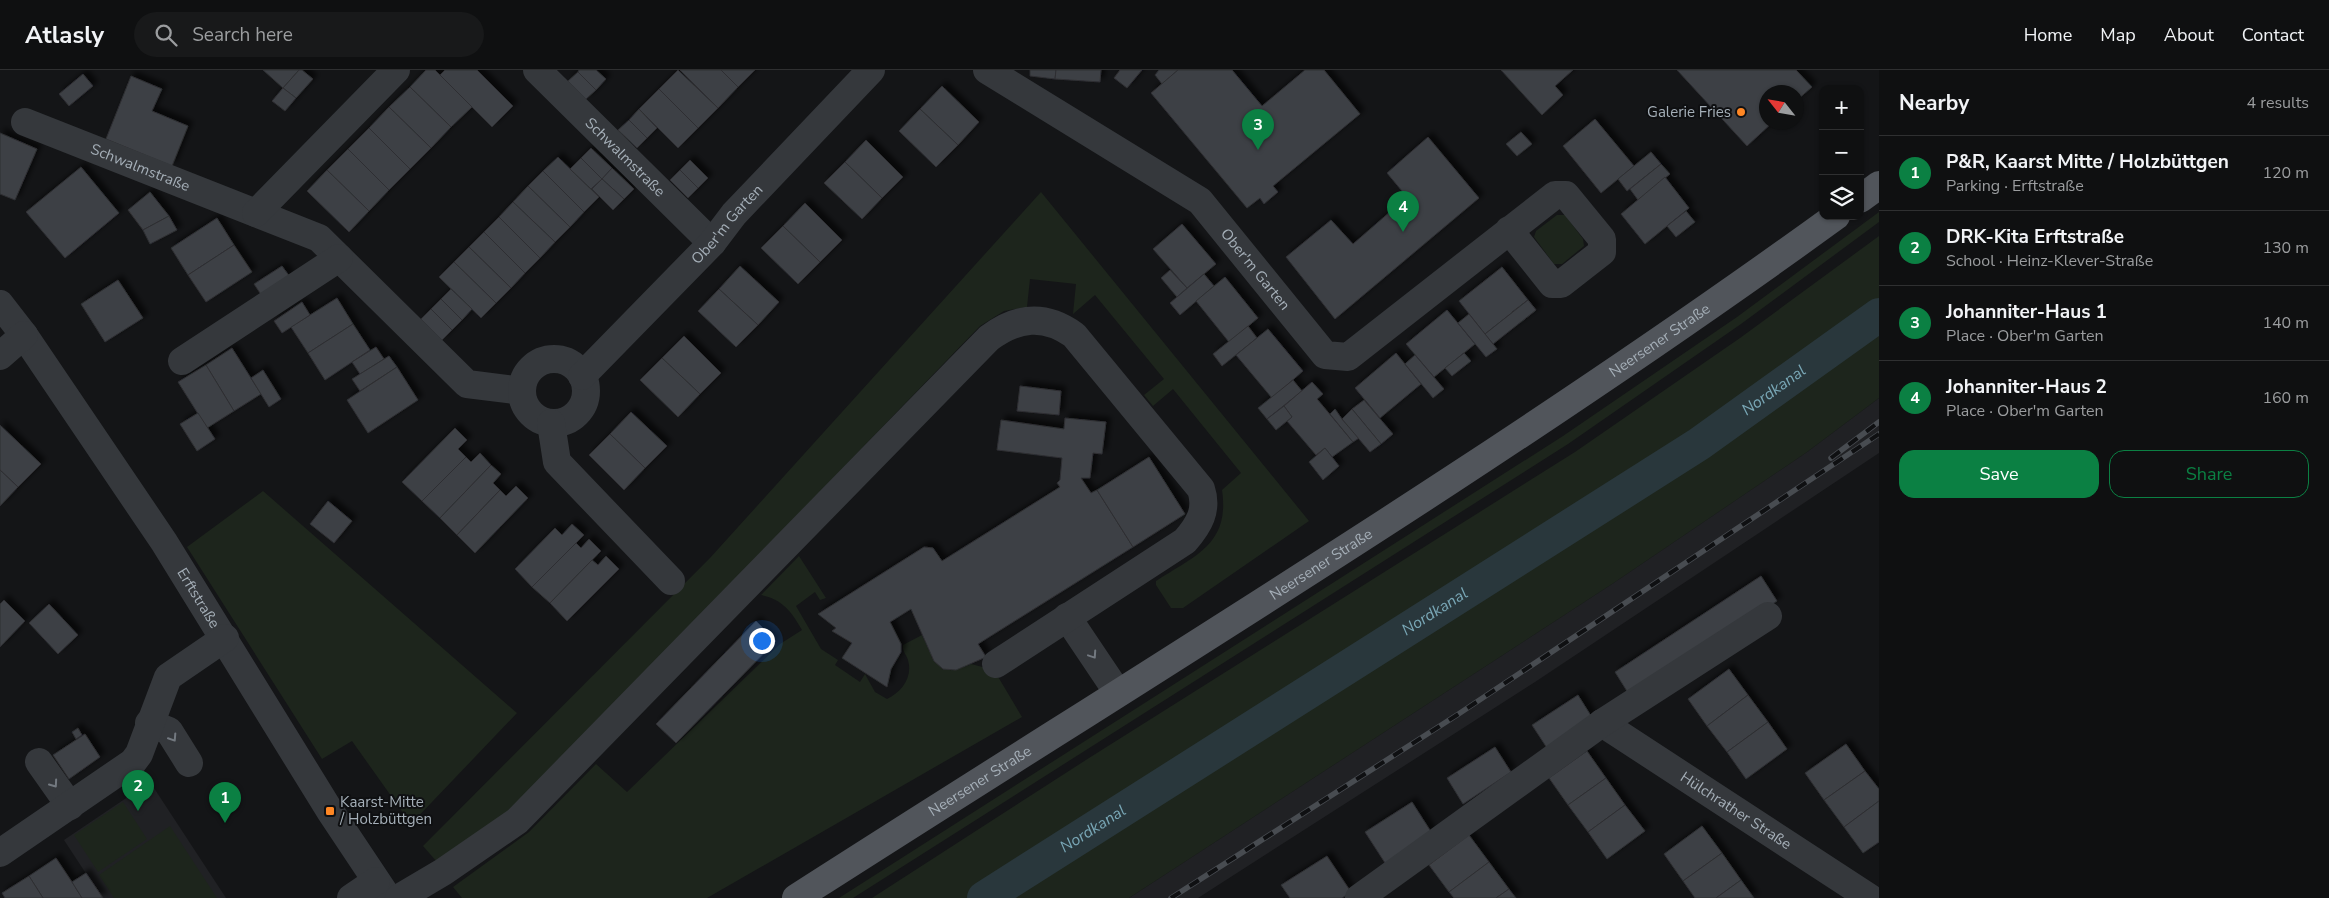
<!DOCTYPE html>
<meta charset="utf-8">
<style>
body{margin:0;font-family:"Nunito Sans",sans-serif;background:#18191a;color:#f1f3f6}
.controls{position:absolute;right:15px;top:15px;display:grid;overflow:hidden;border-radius:10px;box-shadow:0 1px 4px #0004}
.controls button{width:45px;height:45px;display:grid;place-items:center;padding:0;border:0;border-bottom:1px solid #2f3031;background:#0f1011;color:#f1f3f6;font:25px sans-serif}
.compass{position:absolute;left:1759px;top:15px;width:45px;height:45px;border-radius:50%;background:#0f1011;box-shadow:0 1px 4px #0004;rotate:301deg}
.you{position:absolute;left:761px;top:570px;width:18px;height:18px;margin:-12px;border:4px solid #fff;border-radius:50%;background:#1a73e8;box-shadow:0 0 0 8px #1a73e833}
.badge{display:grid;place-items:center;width:32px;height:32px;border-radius:50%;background:#0b8043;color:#fff;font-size:16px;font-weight:700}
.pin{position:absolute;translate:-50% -41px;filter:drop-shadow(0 1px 2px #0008)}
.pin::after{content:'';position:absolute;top:26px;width:18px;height:15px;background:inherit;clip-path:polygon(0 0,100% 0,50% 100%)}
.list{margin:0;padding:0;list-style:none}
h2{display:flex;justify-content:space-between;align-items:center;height:65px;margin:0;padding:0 20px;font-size:21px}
h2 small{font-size:16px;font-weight:400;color:#9b9d9f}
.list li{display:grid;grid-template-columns:32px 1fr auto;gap:15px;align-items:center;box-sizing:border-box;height:75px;padding:0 20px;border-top:1px solid #2f3031}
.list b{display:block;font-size:19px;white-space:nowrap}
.list p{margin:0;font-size:16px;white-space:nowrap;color:#9b9d9f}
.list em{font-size:16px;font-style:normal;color:#9b9d9f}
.actions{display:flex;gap:10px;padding:15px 20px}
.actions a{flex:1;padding:11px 0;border:1px solid #0b8043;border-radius:15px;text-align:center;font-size:18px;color:#0b8043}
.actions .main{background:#0b8043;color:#fff}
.icon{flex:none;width:28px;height:28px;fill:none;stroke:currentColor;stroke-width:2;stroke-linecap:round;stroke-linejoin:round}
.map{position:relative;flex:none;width:1879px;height:828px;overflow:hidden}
header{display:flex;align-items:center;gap:30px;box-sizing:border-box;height:70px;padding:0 25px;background:#0f1011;border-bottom:1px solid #2f3031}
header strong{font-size:24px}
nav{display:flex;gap:28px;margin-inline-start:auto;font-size:18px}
.search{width:350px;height:45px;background:#18191a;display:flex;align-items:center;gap:12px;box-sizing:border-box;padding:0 18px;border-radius:28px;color:#9b9d9f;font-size:19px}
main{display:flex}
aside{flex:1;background:#0f1011}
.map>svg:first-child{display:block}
.built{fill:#202124}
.green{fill:#1d251c}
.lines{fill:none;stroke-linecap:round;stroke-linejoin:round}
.canal{stroke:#29373c;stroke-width:34}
.building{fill:#3e4044;stroke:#2e2f33;filter:url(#shadow)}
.minor{stroke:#35383c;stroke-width:28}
.major{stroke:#51555b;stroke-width:28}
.rail-casing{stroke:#484c51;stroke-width:5.5}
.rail{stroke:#0f1012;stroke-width:4;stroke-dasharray:11;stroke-linecap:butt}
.oneway{stroke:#737980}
.poi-dot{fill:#ff8724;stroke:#0f1012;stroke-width:2}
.labels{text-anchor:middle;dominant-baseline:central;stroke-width:4;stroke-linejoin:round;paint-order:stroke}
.poi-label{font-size:15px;fill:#a5afb8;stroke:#0f1012;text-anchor:end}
.street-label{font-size:15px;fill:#a5afb8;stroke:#0f1012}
.water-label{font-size:16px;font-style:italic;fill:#79a7b6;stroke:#0f1012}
</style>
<header>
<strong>Atlasly</strong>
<div class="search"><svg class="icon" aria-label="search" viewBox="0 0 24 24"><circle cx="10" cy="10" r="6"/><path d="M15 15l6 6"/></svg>Search here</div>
<nav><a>Home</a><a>Map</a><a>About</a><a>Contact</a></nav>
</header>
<main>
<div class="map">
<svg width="1879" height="828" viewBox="0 0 1879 828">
<defs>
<filter id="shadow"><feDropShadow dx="4.5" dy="-4.5" stdDeviation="2.5" flood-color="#0009"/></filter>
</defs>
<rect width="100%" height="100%" fill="#141517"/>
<!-- built -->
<g class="built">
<polygon points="1879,328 1879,383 1535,612 1198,828 1129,828 1612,514 1807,382"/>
<polygon points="150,712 226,828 102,828 64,770"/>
</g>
<!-- green -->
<g class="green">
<path d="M1041,122l268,329 -126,87h-12l-15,-23v-4c40,-26 74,-37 66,-91l19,-17 -68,-84 -20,17 -9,-11 20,-16 -69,-84 -22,19 3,-30 -46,-5 -3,28 -23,4 -24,15 -471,487 -72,49 -14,-16 287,-288z"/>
<polygon points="1879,142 1879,152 1741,254 1568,374 853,828 839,828 1563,366 1737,247"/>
<polygon points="1557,145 1565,145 1583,169 1584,176 1562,194 1554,194 1534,167 1536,161"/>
<polygon points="1879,166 1879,328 1807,382 1612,514 1129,828 872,828 1089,688 1575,382 1740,268"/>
<polygon points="263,421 517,643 411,754 352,671 322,689 187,477"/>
<path d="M799,486l27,42 -6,2 -5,-8 -19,14 25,43 17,11 -3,5 25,17 5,-8 10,18 12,7c15,-7 26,-22 21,-39 -2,-6 -6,-9 -5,-15l19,-10 12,26 9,8 13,1 15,-6 23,6 28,47 -315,181h-245l-9,-11 76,-55 67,-68 31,28 153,-148 22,-14c-10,-18 -20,-31 -41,-35z"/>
<polygon points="123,732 147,769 98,802 74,765"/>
<polygon points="170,756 217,828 114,828 99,805"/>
</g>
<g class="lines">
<!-- canal -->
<path class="canal" id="s1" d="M984,828l715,-454 180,-129"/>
</g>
<!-- building -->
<g class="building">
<polygon points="263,0 299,0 283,18"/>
<polygon points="299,0 302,0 313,9 296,28 283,18"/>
<polygon points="426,0 435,0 472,37 451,57 410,17"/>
<polygon points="445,0 477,0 513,36 492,57 440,5"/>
<polygon points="579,0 596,0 606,9 596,20 578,2"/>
<polygon points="678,0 718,38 698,58 659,19"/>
<polygon points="680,0 721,0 738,17 718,38"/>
<polygon points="721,0 755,0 738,17"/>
<polygon points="1030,0 1056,0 1055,9 1030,6"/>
<polygon points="1056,0 1101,0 1100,12 1055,9"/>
<polygon points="1120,0 1142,0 1127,18 1114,8"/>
<polygon points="1159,0 1178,0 1162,14 1155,5"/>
<polygon points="1178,0 1232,0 1262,36 1305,0 1324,0 1360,44 1273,116 1278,122 1264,134 1260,128 1247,138 1151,23"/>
<polygon points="1501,0 1573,0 1555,16 1563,25 1542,45"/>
<polygon points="1677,0 1796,0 1812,17 1796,31 1796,22 1766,22 1766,52 1773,52 1747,76"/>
<polygon points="578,2 596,20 586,29 568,11"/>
<polygon points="83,4 93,16 69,36 59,24"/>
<polygon points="131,6 162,19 152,41 188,56 172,96 106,69"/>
<polygon points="942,16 979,52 958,75 920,39"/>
<polygon points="410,17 451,57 431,78 389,37"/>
<polygon points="283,18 296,28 285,41 272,31"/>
<polygon points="659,19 698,58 678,78 639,39"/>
<polygon points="389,37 431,78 410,99 369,58"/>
<polygon points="639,39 657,58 647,68 629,50"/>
<polygon points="920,39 958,75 936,97 899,61"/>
<polygon points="1595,49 1634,96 1601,123 1563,76"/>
<polygon points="629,50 647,68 637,78 618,60"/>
<polygon points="369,58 410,99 389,120 348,79"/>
<polygon points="1521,62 1532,74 1517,86 1506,74"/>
<polygon points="0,63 37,79 15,130 0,124"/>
<polygon points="1428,67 1479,128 1335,249 1286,187 1331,150 1353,174 1407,127 1387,103"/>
<polygon points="866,70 903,107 882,128 845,92"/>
<polygon points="591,78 612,98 602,109 581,88"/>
<polygon points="348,79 389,120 369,141 327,100"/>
<polygon points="1651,82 1661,94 1627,121 1618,109"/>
<polygon points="558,87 599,127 584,142 543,101"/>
<polygon points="581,88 602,109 591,119 570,99"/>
<polygon points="690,90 708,108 698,118 680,100"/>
<polygon points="845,92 882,128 862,149 824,113"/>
<polygon points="1661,94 1670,104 1638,130 1630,119"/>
<polygon points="81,97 119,143 65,188 26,142"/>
<polygon points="612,98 634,119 624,129 602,109"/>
<polygon points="327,100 369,141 349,162 307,121"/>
<polygon points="680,100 698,118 688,128 670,110"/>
<polygon points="543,101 584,142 570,157 528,116"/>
<polygon points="1665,107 1689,138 1645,174 1621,144"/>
<polygon points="602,109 624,129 613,140 592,119"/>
<polygon points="528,116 570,157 555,172 513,132"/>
<polygon points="150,122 169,146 143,160 128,140"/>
<polygon points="513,132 555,172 540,188 499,147"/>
<polygon points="805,133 842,170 820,192 783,156"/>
<polygon points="1686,141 1695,152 1676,167 1667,156"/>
<polygon points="169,146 177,160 150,174 143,160"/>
<polygon points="499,147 540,188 525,203 484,162"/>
<polygon points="217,148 234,175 188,205 171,178"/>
<polygon points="1182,154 1216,194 1187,218 1153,179"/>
<polygon points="783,156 820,192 798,214 761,178"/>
<polygon points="484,162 525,203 511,218 469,177"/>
<polygon points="234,175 252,202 206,232 188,205"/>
<polygon points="469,177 511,218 496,233 454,192"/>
<polygon points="454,192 496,233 481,248 439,207"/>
<polygon points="282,196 290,207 262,226 254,214"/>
<polygon points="740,196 779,232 758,255 719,219"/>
<polygon points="1502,197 1528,230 1485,264 1459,231"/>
<polygon points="1170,200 1187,218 1177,227 1161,208"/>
<polygon points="1204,204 1214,216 1180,245 1170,233"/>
<polygon points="1225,207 1258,248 1229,272 1196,231"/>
<polygon points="118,210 143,248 105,272 81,234"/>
<polygon points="451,219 472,239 462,250 441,229"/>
<polygon points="719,219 758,255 736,277 698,241"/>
<polygon points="337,228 353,254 308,283 291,257"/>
<polygon points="441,229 462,250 452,260 431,239"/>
<polygon points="1528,230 1536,240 1521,252 1512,242"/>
<polygon points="1528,230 1536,240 1493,274 1485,264"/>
<polygon points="302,232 310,245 282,263 274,251"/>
<polygon points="431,239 452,260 442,270 421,249"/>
<polygon points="1447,240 1475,274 1434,307 1406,274"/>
<polygon points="1469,244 1497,279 1486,287 1458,253"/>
<polygon points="353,254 370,280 325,310 308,283"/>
<polygon points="1248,256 1257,268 1222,296 1213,284"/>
<polygon points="1268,259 1303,301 1272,328 1236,285"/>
<polygon points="684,266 721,303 700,324 662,288"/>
<polygon points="376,277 384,289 360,304 352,292"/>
<polygon points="232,278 261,324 234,341 206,295"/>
<polygon points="1396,283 1421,314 1380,348 1355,318"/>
<polygon points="1464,283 1471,291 1452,306 1445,298"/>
<polygon points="1415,285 1444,319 1433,328 1405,294"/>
<polygon points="389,286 397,297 360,321 352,309"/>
<polygon points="662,288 700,324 678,347 640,310"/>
<polygon points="206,295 234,341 207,358 178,312"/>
<polygon points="397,297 418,330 368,363 347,330"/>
<polygon points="263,300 281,329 269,337 251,308"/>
<polygon points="1293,310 1302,321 1267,349 1258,338"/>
<polygon points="1312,312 1323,324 1317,329 1353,372 1332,387 1325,378 1316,385 1287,351 1292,347 1284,336"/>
<polygon points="1020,316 1061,321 1059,345 1017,341"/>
<polygon points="1364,330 1393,364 1381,374 1352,339"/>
<polygon points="1284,336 1292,347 1276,360 1267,349"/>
<polygon points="1335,339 1342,349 1359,368 1353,372 1330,344"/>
<polygon points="1352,339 1381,374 1370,382 1342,349"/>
<polygon points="631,342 667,376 645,398 610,364"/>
<polygon points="198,343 215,369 197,381 180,354"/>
<polygon points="1065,348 1106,352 1102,384 1093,383 1090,408 1081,408 1091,423 1097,420 1133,477 978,574 986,587 956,600 943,599 934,591 911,539 890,552 901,574 901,582 891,599 887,617 842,588 852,573 832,561 836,558 818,544 924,477 933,478 942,491 1060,417 1057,413 1060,410 1062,388 997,380 1001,350 1064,359"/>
<polygon points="0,355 41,394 18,417 0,400"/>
<polygon points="455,358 467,370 458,379 466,387 422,431 402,412"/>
<polygon points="610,364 645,398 624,420 589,385"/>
<polygon points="1325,378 1339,396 1323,410 1309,392"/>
<polygon points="480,383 491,395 440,448 422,431 466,387 471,392"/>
<polygon points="1149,387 1185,444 1133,477 1097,420"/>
<polygon points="491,395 501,404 493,413 500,420 457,465 440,448"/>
<polygon points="0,400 18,417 0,436"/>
<polygon points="516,416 528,428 475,483 457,465 500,420 506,426"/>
<polygon points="328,431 352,451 334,473 310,454"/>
<polygon points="572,454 584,465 532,517 515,499 555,458 562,465"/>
<polygon points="589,469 601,481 550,533 532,517 576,473 581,478"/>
<polygon points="606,486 619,499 567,551 550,533 592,490 598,495"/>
<polygon points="1761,506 1777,531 1630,626 1615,602"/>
<polygon points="4,530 25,551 0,577 0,534"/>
<polygon points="49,534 78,565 58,584 29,553"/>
<polygon points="756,551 776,571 676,673 656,654"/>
<polygon points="1729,599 1748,625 1707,656 1688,629"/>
<polygon points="1578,625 1593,649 1547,678 1532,655"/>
<polygon points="1748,625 1768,652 1727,682 1707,656"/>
<polygon points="1768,652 1787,679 1746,709 1727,682"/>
<polygon points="78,658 82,665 76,669 72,662"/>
<polygon points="85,664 100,687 69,709 53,685"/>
<polygon points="1846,674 1865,701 1824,730 1805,703"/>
<polygon points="1495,677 1511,702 1463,734 1447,708"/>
<polygon points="1587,681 1606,708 1568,735 1549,708"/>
<polygon points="1865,701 1879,719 1879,731 1844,757 1824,730"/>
<polygon points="1606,708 1625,735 1588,762 1568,735"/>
<polygon points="1879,731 1879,772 1863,783 1844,757"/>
<polygon points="1412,732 1435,768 1389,799 1365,762"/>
<polygon points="1625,735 1645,761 1607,789 1588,762"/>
<polygon points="1702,756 1722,783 1683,811 1664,784"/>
<polygon points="1469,765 1489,792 1449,822 1429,795"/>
<polygon points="1722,783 1741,810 1716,828 1695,828 1683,811"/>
<polygon points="1327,786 1351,822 1342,828 1290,828 1281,815"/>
<polygon points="56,788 72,812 82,828 43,828 29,806"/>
<polygon points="1489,792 1509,819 1496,828 1454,828 1449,822"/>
<polygon points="86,803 103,828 82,828 72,812"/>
<polygon points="29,806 43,828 5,828 2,823"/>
<polygon points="1741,810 1754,828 1716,828"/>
<polygon points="1509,819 1516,828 1496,828"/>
</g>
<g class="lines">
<!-- minor -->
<g class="minor">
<path id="s2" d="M537,0l175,173"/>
<path id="s3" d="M987,0l213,131 125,154 23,2 207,-162h11l36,44v13l-41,32h-9l-43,-54"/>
<path id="s4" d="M25,52l294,116 148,146 55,7"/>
<polyline points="256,143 396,0"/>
<path id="s5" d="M0,234l24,31 140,207 166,269 58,87"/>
<polyline points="0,286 24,265"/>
<circle cx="554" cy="321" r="32"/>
<polyline points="182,291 339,188"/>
<path id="s6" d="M582,306l130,-133 22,-29 137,-144"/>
<polyline points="551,353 557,392 671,511"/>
<polyline points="1067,547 1118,623"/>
<polyline points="149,653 169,661 189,693"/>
<path id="s7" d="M1602,653l268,175"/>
<polyline points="39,692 70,736"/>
<polyline points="0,783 133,692 139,684 168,607 225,568"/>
<polyline points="351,828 376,811"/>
<path d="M399,828l44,-26 74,-51 472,-483c28,-21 56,-24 85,-3l127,154c7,21 -2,36 -16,52l-189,123"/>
<polyline points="1359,828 1602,653 1768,546"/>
</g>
<!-- major -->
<g class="major">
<polyline points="1860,129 1879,115"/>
<path id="s8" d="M796,828c349,-224 705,-439 1040,-682"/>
</g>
<defs>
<g id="rail">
<polyline points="1831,388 1879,352"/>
<polyline points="1171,828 1457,645 1879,364"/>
</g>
</defs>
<!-- rail casing -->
<use href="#rail" class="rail-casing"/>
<!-- rail -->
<use href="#rail" class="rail"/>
</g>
<!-- one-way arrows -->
<defs><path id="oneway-chevron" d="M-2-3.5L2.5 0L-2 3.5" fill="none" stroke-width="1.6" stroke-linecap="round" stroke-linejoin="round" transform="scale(1.25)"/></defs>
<g class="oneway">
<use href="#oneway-chevron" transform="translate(1093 585) rotate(56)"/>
<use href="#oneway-chevron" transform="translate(173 668) rotate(57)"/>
<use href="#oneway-chevron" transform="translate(54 714) rotate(55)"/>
</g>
<!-- markers -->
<g class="poi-dot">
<circle cx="1741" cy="42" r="5"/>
<rect x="325" y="736" width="10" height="10" rx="2.5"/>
</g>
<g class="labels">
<!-- poi labels -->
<g class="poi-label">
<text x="1731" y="42">Galerie Fries</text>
<text x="340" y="732" text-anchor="start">Kaarst-Mitte<tspan x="340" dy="17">/ Holzbüttgen</tspan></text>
</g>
<!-- street labels -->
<g class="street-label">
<text stroke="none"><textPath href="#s2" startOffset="124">Schwalmstraße</textPath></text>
<text stroke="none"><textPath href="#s4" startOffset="124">Schwalmstraße</textPath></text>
<text stroke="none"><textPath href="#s6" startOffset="210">Ober'm Garten</textPath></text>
<text stroke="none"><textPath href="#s3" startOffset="338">Ober'm Garten</textPath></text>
<text stroke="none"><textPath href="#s8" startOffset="1028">Neersener Straße</textPath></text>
<text stroke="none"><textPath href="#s8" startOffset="622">Neersener Straße</textPath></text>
<text stroke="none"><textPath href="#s5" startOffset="355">Erftstraße</textPath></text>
<text stroke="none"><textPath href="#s8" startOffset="218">Neersener Straße</textPath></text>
<text stroke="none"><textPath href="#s7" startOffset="160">Hülchrather Straße</textPath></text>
</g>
<!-- water labels -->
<g class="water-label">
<text stroke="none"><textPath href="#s1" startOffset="939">Nordkanal</textPath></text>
<text stroke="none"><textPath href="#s1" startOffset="534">Nordkanal</textPath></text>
<text stroke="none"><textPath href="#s1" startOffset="129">Nordkanal</textPath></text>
</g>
</g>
</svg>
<div class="controls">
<button>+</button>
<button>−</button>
<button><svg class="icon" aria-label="layers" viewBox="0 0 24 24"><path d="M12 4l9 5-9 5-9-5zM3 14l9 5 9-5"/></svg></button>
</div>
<svg class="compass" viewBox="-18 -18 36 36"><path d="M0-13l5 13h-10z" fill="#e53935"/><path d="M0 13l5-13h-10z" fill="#9b9d9f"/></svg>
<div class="you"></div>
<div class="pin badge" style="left:225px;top:753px">1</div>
<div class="pin badge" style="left:138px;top:741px">2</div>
<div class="pin badge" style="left:1258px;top:80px">3</div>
<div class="pin badge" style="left:1403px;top:162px">4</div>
</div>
<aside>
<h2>Nearby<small>4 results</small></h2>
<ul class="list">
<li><span class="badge">1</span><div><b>P&amp;R, Kaarst Mitte / Holzbüttgen</b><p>Parking · Erftstraße</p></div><em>120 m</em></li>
<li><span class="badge">2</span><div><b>DRK-Kita Erftstraße</b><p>School · Heinz-Klever-Straße</p></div><em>130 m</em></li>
<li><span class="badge">3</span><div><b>Johanniter-Haus 1</b><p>Place · Ober'm Garten</p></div><em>140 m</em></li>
<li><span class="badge">4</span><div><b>Johanniter-Haus 2</b><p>Place · Ober'm Garten</p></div><em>160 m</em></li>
</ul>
<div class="actions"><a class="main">Save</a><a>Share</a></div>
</aside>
</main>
